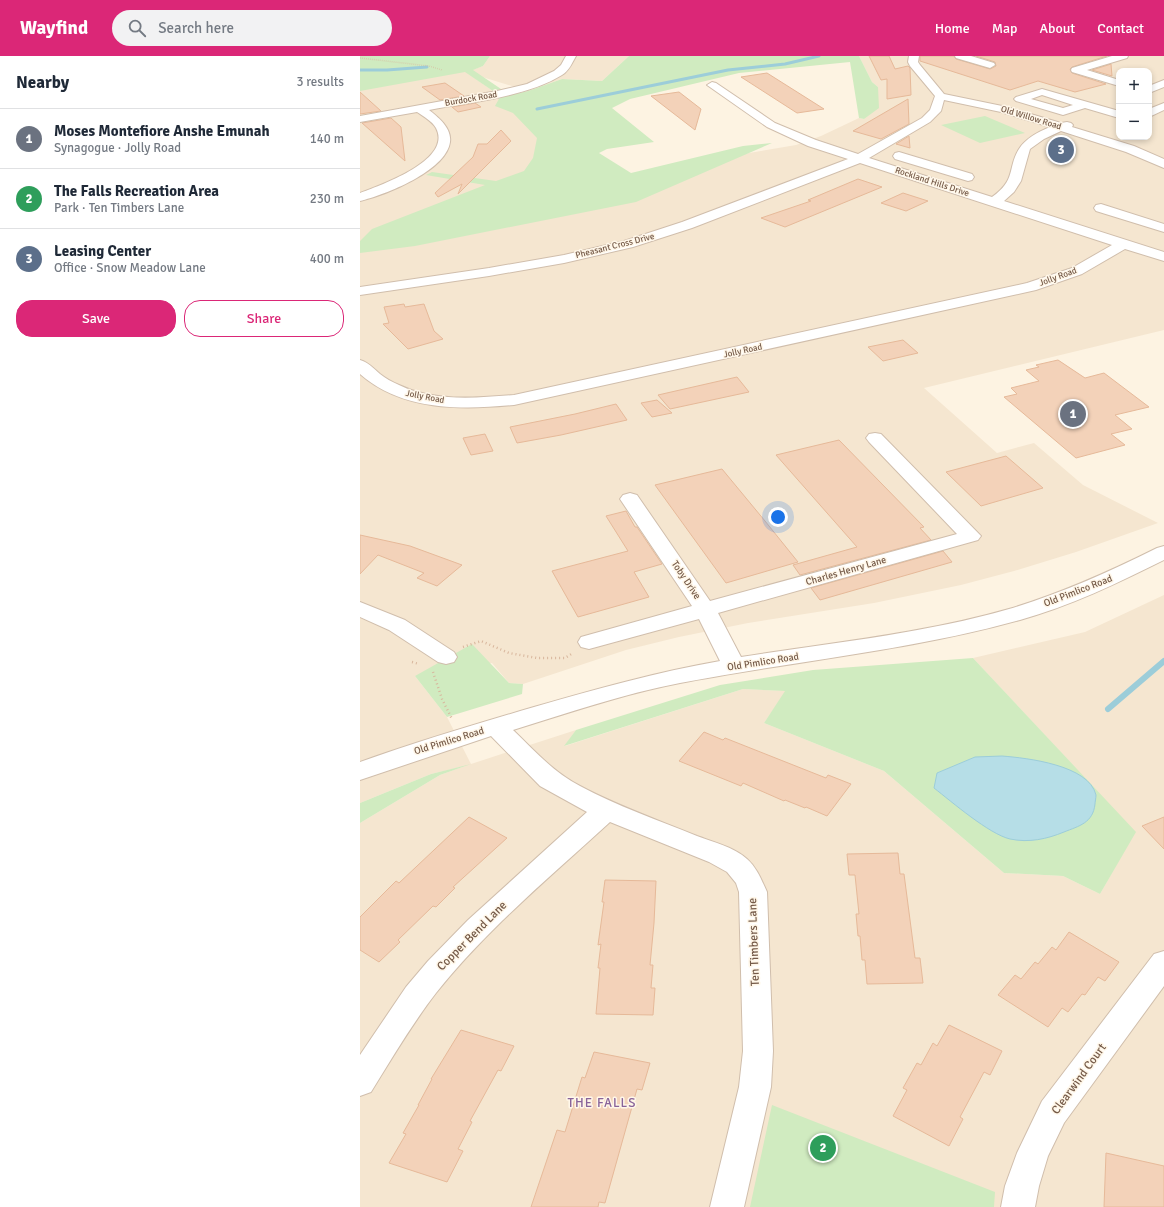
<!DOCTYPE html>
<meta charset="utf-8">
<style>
body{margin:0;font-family:Signika,sans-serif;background:#f2f2f3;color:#1f2937}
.controls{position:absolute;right:12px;top:12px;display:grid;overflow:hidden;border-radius:8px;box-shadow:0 2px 6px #0003}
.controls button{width:36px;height:36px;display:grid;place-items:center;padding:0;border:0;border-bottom:1px solid #e0e1e3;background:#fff;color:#1f2937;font:20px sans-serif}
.you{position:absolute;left:418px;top:461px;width:14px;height:14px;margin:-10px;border:3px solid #fff;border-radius:50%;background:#1a73e8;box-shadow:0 0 0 6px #1a73e833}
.badge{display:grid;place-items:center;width:26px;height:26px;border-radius:50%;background:#db2777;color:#fff;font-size:13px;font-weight:700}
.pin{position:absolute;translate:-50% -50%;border:2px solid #fff;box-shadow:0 1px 4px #0006}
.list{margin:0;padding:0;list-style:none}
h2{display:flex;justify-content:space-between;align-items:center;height:52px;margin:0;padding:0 16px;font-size:17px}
h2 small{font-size:13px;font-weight:400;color:#747a83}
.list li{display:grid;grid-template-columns:26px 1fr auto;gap:12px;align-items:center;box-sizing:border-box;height:60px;padding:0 16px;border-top:1px solid #e0e1e3}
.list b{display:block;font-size:15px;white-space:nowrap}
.list p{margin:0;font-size:13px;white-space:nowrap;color:#747a83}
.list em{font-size:13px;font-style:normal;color:#747a83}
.actions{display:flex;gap:8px;padding:12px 16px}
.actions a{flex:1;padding:9px 0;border:1px solid #db2777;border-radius:16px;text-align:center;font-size:14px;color:#db2777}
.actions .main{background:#db2777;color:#fff}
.icon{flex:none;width:22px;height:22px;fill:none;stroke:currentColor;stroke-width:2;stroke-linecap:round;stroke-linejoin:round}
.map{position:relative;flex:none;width:804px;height:1151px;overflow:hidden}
header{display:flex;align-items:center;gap:24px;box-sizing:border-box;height:56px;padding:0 20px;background:#db2777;color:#fff}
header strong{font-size:19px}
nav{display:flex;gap:22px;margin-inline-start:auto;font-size:14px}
.search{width:280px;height:36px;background:#f2f2f3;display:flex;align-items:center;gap:10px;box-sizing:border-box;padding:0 14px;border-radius:22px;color:#747a83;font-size:15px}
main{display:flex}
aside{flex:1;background:#fff}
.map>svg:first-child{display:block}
.residential{fill:#f5e6d0;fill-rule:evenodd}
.green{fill:#d0ebc0}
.water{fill:#b6dee7;stroke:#9ccdd9}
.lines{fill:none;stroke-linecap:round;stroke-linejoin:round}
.stream-far1{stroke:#9ccdd9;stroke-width:3}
.stream{stroke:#9ccdd9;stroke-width:6}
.building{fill:#f3d2b9;stroke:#e6b999}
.minor-casing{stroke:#d0beac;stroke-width:2}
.path-far1{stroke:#d8b69c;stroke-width:1.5;stroke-dasharray:0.5 1.5;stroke-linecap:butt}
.path{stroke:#d8b69c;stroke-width:2.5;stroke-dasharray:1 3;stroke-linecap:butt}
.minor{fill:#fff;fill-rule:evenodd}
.labels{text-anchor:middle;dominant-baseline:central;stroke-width:3;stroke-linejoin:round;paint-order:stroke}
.far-street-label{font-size:9px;fill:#755a48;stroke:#fff7e9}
.street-label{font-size:10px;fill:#755a48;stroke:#fff7e9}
.near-street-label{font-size:12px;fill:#755a48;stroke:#fff7e9}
.near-neighbourhood-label{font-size:13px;letter-spacing:1px;fill:#896399;stroke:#fff7e9}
</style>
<header>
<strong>Wayfind</strong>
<div class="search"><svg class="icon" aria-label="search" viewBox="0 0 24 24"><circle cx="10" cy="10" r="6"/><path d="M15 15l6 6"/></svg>Search here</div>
<nav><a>Home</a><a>Map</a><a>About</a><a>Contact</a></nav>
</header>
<main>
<aside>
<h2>Nearby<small>3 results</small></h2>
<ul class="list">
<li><span class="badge" style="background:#6b7280">1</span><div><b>Moses Montefiore Anshe Emunah</b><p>Synagogue · Jolly Road</p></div><em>140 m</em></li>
<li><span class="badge" style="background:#2e9e5b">2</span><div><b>The Falls Recreation Area</b><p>Park · Ten Timbers Lane</p></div><em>230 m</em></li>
<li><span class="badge" style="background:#5c6f8a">3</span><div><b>Leasing Center</b><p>Office · Snow Meadow Lane</p></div><em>400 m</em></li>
</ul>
<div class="actions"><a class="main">Save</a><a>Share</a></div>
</aside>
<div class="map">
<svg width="804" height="1151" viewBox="0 0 804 1151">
<rect width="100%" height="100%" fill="#fdf3e2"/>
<!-- residential -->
<g class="residential">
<polygon points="130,0 269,0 242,25 202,23 168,35 106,16 133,35 141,33 151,40 196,79 154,133 0,186 0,16 85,2 106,16 123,10"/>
<path d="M499,0h305v274l-240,58 73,65 37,-10 49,42 75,38 -82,29 -62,19 -53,14 -87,18 -126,20 -69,14 -53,13 -103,34 -14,-1 -17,-20 -77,13 32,41 24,47 105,-34 -11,16 178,-57 43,2 -22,32 120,48 120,102 59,3 37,18 35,-62 -162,-174 112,-26 79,-37v612h-804v-384l80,-48 25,-9 -34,8 -71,29v-557l365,-89 71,-12 25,-9 38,-18 5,1 14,-32 -6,-5zM759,15h30v66h-30z"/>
</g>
<!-- green -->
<g class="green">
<polygon points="0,0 130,0 123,10 113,14 141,33 133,35 105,16 0,35"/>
<polygon points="269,0 499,0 512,26 518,31 519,52 504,63 499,62 490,6 379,17 270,43 252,52 294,86 247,93 239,97 271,117 383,90 412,87 276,146 55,190 0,197 0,185 12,173 125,129 66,119 72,116 136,125 164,115 173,102 177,82 153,57 135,50 140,41 168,35 202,23 242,25"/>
<polygon points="625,60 665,77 620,87 581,69"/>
<polygon points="112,588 149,627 163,628 162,638 87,661 55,620"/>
<polygon points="613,602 776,776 740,838 703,820 644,817 524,715 404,667 425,635 383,633 204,690 216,674 360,629 453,614"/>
<polygon points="111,708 80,719 0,767 0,747 71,718"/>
<polygon points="412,1049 635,1136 634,1151 390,1151"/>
</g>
<!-- water -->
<path class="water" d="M642,700c25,2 87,9 94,39 0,3 -1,7 -1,9 -2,19 -16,22 -31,28 -17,7 -35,11 -54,7 -21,-5 -58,-37 -76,-51l3,-15 38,-16z"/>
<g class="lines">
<!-- stream-far1 -->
<g class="stream-far1">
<polyline points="0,14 27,14 67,11"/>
<polyline points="177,53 368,14 425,8 459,0"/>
</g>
<!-- stream -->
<polyline class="stream" points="748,653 804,605"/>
</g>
<!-- building -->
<g class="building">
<polygon points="509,0 529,0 535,13 548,10 550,12 551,39 527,43 527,23 521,24"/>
<polygon points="560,0 594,0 596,3 630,13 636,10 635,6 616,0 747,0 712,11 710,13 712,17 746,28 715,36 678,25 650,34 560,5"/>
<polygon points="751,8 752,20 732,14"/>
<polygon points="407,17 464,53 437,57 381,21"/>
<polygon points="85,27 104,40 80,44 62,31"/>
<polygon points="0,36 21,55 0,58"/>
<polygon points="319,36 341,53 335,74 291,40"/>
<polygon points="548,43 549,68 521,83 493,75"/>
<polygon points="115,47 121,51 98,56 92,51"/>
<polygon points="31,62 41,71 45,105 2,67"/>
<polygon points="141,74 151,85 98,138 102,128 78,141 75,137 113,101 118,88 127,88"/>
<polygon points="549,80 550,92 536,88"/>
<polygon points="498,123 522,131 425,171 401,162 451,145 448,144"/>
<polygon points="543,137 568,145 546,155 521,147"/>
<polygon points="44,248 45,251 64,248 74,275 83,283 48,293 23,268 29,267 24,251"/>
<polygon points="543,284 558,297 523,305 508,291"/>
<polygon points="698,304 725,322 744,317 789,351 755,359 772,373 751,378 765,389 716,402 644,341 657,338 651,332 679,325 666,314 679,311 676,309"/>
<polygon points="377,321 389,336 310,353 298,339"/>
<polygon points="297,344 312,357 292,361 281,347"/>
<polygon points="256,348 267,364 201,379 157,387 150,371 215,358"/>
<polygon points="125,378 133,395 111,399 103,382"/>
<polygon points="479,384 564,471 560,472 571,484 440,519 433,509 497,491 416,399"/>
<polygon points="646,400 683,432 621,450 586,416"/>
<polygon points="362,413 405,465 438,506 366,527 295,429"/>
<polygon points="266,455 275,471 277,471 302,508 274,516 289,541 218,561 192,515 268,495 246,460"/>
<polygon points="0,479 50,490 102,509 77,530 57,522 64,517 18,499 0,518"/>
<polygon points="583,495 592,506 460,544 451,532"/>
<polygon points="344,676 363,684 365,682 466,722 468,719 491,728 467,760 446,751 445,752 425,744 424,745 383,727 381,730 319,705"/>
<polygon points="109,761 147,782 93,831 95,832 76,851 73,850 38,884 40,886 19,906 0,894 0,861 36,825 39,827"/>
<polygon points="804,761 804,793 782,770"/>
<polygon points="538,797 540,818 544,818 555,902 560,902 563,927 507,928 505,904 502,904 500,880 498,880 496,858 499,858 495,819 489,819 487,798"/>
<polygon points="245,824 296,825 294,867 290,909 293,909 291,932 295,932 293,959 236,958 240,912 238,912 241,888 238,889 244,846 242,846"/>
<polygon points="709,876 759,906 745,925 738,921 725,939 722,938 708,956 702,952 688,971 638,939 655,919 661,923 675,906 678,908 692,891 696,894"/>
<polygon points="589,969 642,995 630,1019 624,1016 600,1061 603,1063 589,1090 533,1060 547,1034 543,1032 557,1007 561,1009 573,987 577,990"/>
<polygon points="101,974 154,990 141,1015 138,1014 110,1065 112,1066 98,1093 103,1095 87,1126 29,1107 46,1078 43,1077 59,1049 58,1049 72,1023 71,1023"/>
<polygon points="234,996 290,1007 282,1034 277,1033 245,1147 239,1146 238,1151 171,1151 197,1074 205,1076 222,1021 225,1022"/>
<polygon points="746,1097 804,1110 804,1151 744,1151"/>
</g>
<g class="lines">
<defs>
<g id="minor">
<path d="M206,0h10c-4,7 -7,15 -14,19 -35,22 -93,27 -133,35 9,7 23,18 21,32 -4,29 -65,53 -90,59v-8c21,-8 93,-33 76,-65 -4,-7 -13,-12 -19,-16l-57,10v-6l137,-25 30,-7 27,-13 7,-6z"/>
<path d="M549,0h10l-1,6 2,3 24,29 63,13 54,16 6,-1 4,1 2,2 -1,2 62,19 30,13v9l-38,-16 -65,-21 -17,8 -14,10 -9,32 -7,11 -10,9 160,51v9l-39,-12 -43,25 -46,16 -522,115c-53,5 -112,6 -154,-31v-14c8,2 13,8 20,14 5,4 12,8 19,11 35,17 77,13 115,10l513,-112 45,-15 40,-23 -252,-82 -168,65 -59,19 -69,16 -75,13 -129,19v-8l129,-19 75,-13 60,-14 58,-19 166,-63 -40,-13 -41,-19 -60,-42 5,-3 4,1 59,40 41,17 42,14 64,-36 8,-8 5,-14 -25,-30 -2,-4zM584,44l57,12 49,15c-12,5 -24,11 -31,22 -12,19 -2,30 -27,48l-123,-39 61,-36 11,-11z"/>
<polygon points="595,0 611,0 634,7 635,9 630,12 596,2"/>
<polygon points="752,0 768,0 767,2 727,14 759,24 759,30 712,16 711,14 712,12"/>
<polygon points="804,24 804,31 789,37 789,30"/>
<path d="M682,33l77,22v7l-34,-10 -22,7 -47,-14 -2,-2 2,-2zM682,39l31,10 -10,3 -32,-9z"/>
<polygon points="804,47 804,54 789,61 789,53"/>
<polygon points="539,96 612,118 614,121 612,124 608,125 535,103 533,100 535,97"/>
<polygon points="741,148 804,168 804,176 736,155 734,152 736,149"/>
<path d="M515,377l6,1 100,102 -3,4 -260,73 23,44c89,-14 181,-23 268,-48 51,-15 100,-37 148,-61l7,-2v14c-46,23 -94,46 -144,60 -111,31 -227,41 -340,63 -57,11 -112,30 -167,47 21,20 40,42 67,56 37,20 78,34 117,50 16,6 37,11 50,23 10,9 14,20 20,33l6,159 -2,36 -27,120h-34l29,-120 4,-36 -4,-159 -3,-9 -9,-11 -18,-10 -99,-40c-59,54 -124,108 -174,171 -24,31 -44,65 -65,99l-11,4v-41l46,-68 22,-26 40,-41 119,-108 -47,-26 -49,-50 -131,44v-18c58,-21 116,-38 174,-55 62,-18 123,-35 186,-46l-21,-42 -110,30 -8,-2 -3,-5 3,-5 111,-31 -72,-107 3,-4 7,-2 7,2 73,106 247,-67 -88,-92 -3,-4 3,-4z"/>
<polygon points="0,546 45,564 94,596 97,601 94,606 86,608 78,606 29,574 0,561"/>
<polygon points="804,895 804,930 704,1067 688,1100 679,1130 675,1151 641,1151 645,1130 657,1097 682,1045 794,898"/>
</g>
</defs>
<!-- minor casing -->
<use href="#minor" class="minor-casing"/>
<!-- path-far1 -->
<polyline class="path-far1" points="0,2 69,10 82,14"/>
<!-- path -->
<g class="path">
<polyline points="103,591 121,585 149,597 177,602 205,602 213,597"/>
<polyline points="52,606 59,608"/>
<polyline points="73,616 82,643 92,663"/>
</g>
<!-- minor -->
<use href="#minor" class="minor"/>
</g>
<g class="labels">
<!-- far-street labels -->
<g class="far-street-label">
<text transform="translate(111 43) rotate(-10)">Burdock Road</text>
<text transform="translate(671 62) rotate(17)">Old Willow Road</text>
<text transform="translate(572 126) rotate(18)">Rockland Hills Drive</text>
<text transform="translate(255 190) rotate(-14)">Pheasant Cross Drive</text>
<text transform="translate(698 221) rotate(-20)">Jolly Road</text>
<text transform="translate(383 295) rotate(-12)">Jolly Road</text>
<text transform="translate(65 341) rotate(11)">Jolly Road</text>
</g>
<!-- street labels -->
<g class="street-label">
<text transform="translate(486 515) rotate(-16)">Charles Henry Lane</text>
<text transform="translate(326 524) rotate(56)">Toby Drive</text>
<text transform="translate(718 535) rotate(-21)">Old Pimlico Road</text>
<text transform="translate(403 606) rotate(-9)">Old Pimlico Road</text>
<text transform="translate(89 685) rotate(-17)">Old Pimlico Road</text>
</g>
<!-- near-street labels -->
<g class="near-street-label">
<text transform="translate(112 880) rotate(-45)">Copper Bend Lane</text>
<text transform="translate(394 886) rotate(-92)">Ten Timbers Lane</text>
<text transform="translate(719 1023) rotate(-54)">Clearwind Court</text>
</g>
<!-- near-neighbourhood labels -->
<g class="near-neighbourhood-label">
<text x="242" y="1047">THE FALLS</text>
</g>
</g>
</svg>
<div class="controls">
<button>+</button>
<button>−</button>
</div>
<div class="you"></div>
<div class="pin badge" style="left:713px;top:358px;background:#6b7280">1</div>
<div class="pin badge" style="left:463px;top:1092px;background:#2e9e5b">2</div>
<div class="pin badge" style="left:701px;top:94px;background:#5c6f8a">3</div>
</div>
</main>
